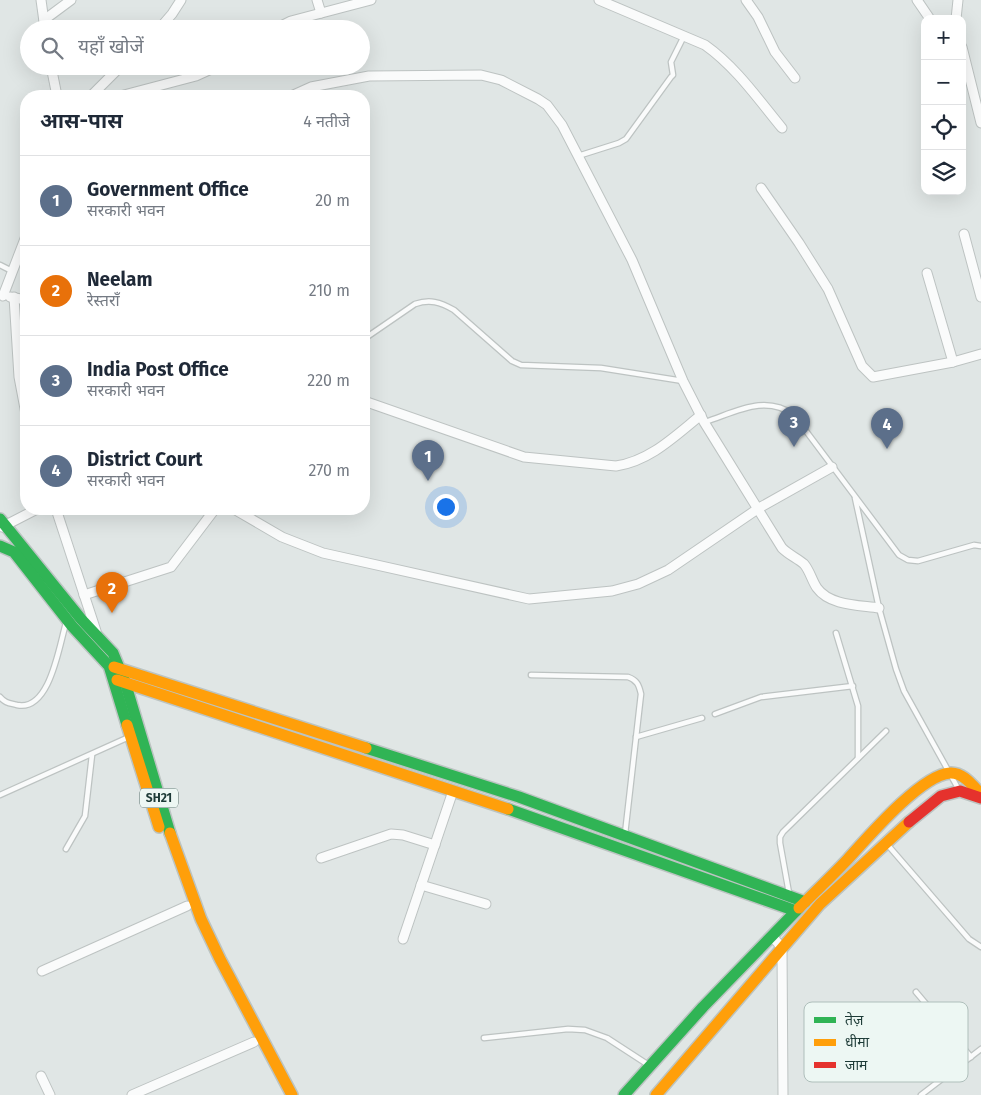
<!DOCTYPE html>
<html lang="hi">
<meta charset="utf-8">
<style>
body{margin:0;font-family:"Fira Sans","Noto Sans Devanagari",sans-serif;background:#f2f2f3;color:#1f2937}
.controls{position:absolute;right:15px;top:15px;display:grid;overflow:hidden;border-radius:10px;box-shadow:0 5px 20px #0002}
.controls button{width:45px;height:45px;display:grid;place-items:center;padding:0;border:0;border-bottom:1px solid #e0e1e3;background:#fff;color:#1f2937;font:25px sans-serif}
.you{position:absolute;left:445px;top:506px;width:18px;height:18px;margin:-12px;border:4px solid #fff;border-radius:50%;background:#1a73e8;box-shadow:0 0 0 8px #1a73e833}
.badge{display:grid;place-items:center;width:32px;height:32px;border-radius:50%;background:#db2777;color:#fff;font-size:16px;font-weight:700}
.pin{position:absolute;translate:-50% -41px;filter:drop-shadow(0 1px 2px #0008)}
.pin::after{content:'';position:absolute;top:26px;width:18px;height:15px;background:inherit;clip-path:polygon(0 0,100% 0,50% 100%)}
.list{margin:0;padding:0;list-style:none}
h2{display:flex;justify-content:space-between;align-items:center;height:65px;margin:0;padding:0 20px;font-size:21px}
h2 small{font-size:16px;font-weight:400;color:#747a83}
.list li{display:grid;grid-template-columns:32px 1fr auto;gap:15px;align-items:center;box-sizing:border-box;height:90px;padding:0 20px;border-top:1px solid #e0e1e3}
.list b{display:block;font-size:19px;white-space:nowrap}
.list p{margin:0;font-size:16px;white-space:nowrap;color:#747a83}
.list em{font-size:16px;font-style:normal;color:#747a83}
.icon{flex:none;width:28px;height:28px;fill:none;stroke:currentColor;stroke-width:2;stroke-linecap:round;stroke-linejoin:round}
.map{position:relative;flex:none;width:981px;height:1095px;overflow:hidden}
.search{position:absolute;background:#fff;box-shadow:0 5px 20px #0002;left:20px;top:20px;width:350px;height:55px;display:flex;align-items:center;gap:12px;box-sizing:border-box;padding:0 18px;border-radius:28px;color:#747a83;font-size:19px}
.panel{position:absolute;background:#fff;box-shadow:0 5px 20px #0002;left:20px;top:90px;width:350px;height:425px;border-radius:20px}
.map>svg:first-child{display:block}
.lines{fill:none;stroke-linecap:round;stroke-linejoin:round}
.lane-casing{stroke:#bdc3c2;stroke-width:7}
.street-casing{stroke:#bdc3c2;stroke-width:11}
.fast-casing{stroke:#bcc4c2;stroke-width:14}
.slow-casing{stroke:#bcc4c2;stroke-width:14}
.jam-casing{stroke:#bcc4c2;stroke-width:14}
.lane{stroke:#fafbfb;stroke-width:4.5}
.street{stroke:#fafbfb;stroke-width:9}
.fast{stroke:#30b455;stroke-width:11}
.slow{stroke:#ff9f0a;stroke-width:11}
.jam{stroke:#e5322d;stroke-width:11}
.labels{text-anchor:middle;dominant-baseline:central;stroke-width:5;stroke-linejoin:round;paint-order:stroke}
.shield{fill:#edf7f3;stroke:#5b736f;stroke-width:1}
.shield-label{font-size:12px;font-weight:bold;fill:#1d3b37}
.key{fill:#edf7f3;stroke:#afbfbb;stroke-width:1}
.key-label{font-size:14px;fill:#1d3b37}
</style>
<div class="map">
<svg width="981" height="1095" viewBox="0 0 981 1095">
<rect width="100%" height="100%" fill="#e0e6e5"/>
<g class="lines">
<defs>
<g id="lane">
<polyline points="578,156 619,143 626,139 671,77 673,75 671,62 684,36"/>
<polyline points="0,265 12,271"/>
<path d="M364,339l51,-35c15,-5 25,-2 39,6l58,51 9,4 80,3 82,13"/>
<path d="M705,422c31,-10 60,-28 89,-7l105,140 9,5 10,1 56,-16 7,1"/>
<polyline points="855,498 879,608 896,669 904,691 959,790"/>
<polyline points="836,633 858,706 858,758"/>
<path d="M531,675l97,2c9,3 11,8 13,17l-16,140"/>
<path d="M0,697c5,6 9,6 17,8 33,7 42,-59 49,-82"/>
<polyline points="715,714 761,697 853,686"/>
<polyline points="636,737 702,718"/>
<polyline points="0,795 129,737"/>
<polyline points="886,843 969,939 981,947"/>
<polyline points="66,849 85,816 92,755"/>
<polyline points="789,893 780,843 780,837 783,832 886,731"/>
<polyline points="916,992 971,1057"/>
<polyline points="484,1038 568,1029 585,1030 607,1038 647,1064"/>
<polyline points="921,1095 981,1049"/>
</g>
<g id="street">
<polyline points="41,0 45,29"/>
<polyline points="317,0 321,13"/>
<path d="M599,0l106,45c31,22 53,54 77,83"/>
<polyline points="746,0 758,17 775,52 795,78"/>
<polyline points="917,0 930,19"/>
<polyline points="956,19 958,0"/>
<polyline points="44,20 71,0"/>
<polyline points="159,29 172,14 181,0"/>
<polyline points="275,29 291,21 371,0"/>
<polyline points="962,47 981,123"/>
<polyline points="51,66 57,96"/>
<polyline points="91,96 121,66"/>
<polyline points="120,96 196,76 218,66"/>
<path d="M291,96l20,-9 58,-11 112,-1 20,5 37,19 9,6 15,20 70,135 51,121 21,41 78,126c7,7 15,10 22,16 6,7 8,17 13,24 13,18 43,17 62,20"/>
<polyline points="761,188 799,243 828,289 862,366 873,377 953,362 981,354"/>
<polyline points="964,234 981,297"/>
<polyline points="927,273 953,362"/>
<polyline points="3,296 26,236"/>
<polyline points="10,297 26,300"/>
<polyline points="14,297 19,377 26,414"/>
<path d="M364,401l160,56 92,9c34,-5 59,-30 85,-51"/>
<polyline points="56,509 96,631"/>
<polyline points="234,509 282,537 323,553 529,599 612,591 638,584 668,570 759,508 832,467"/>
<polyline points="2,527 37,509"/>
<polyline points="84,595 171,567 215,509"/>
<polyline points="321,858 391,834 403,835 435,845"/>
<polyline points="421,885 486,904"/>
<polyline points="772,936 782,948 783,1095"/>
<polyline points="403,939 453,791"/>
<polyline points="42,971 187,906"/>
<polyline points="41,1076 50,1095"/>
<polyline points="132,1095 254,1042"/>
</g>
<g id="fast">
<polyline points="0,519 81,619 113,653 125,682 170,833"/>
<polyline points="0,546 14,552 72,626 109,666 127,725"/>
<polyline points="366,748 519,797 805,902"/>
<polyline points="508,809 796,911"/>
<polyline points="624,1095 703,1007 799,908"/>
</g>
<g id="slow">
<polyline points="114,667 366,748"/>
<polyline points="117,680 508,809"/>
<polyline points="127,725 159,827"/>
<polyline points="170,833 201,919 220,959 292,1095"/>
<path d="M799,908c16,-16 33,-32 49,-49 20,-22 73,-84 102,-86 13,-1 23,13 31,21"/>
<polyline points="656,1095 820,904 909,822"/>
</g>
<polyline id="jam" points="909,822 941,796 960,791 981,798"/>
</defs>
<!-- lane casing -->
<use href="#lane" class="lane-casing"/>
<!-- street casing -->
<use href="#street" class="street-casing"/>
<!-- fast casing -->
<use href="#fast" class="fast-casing"/>
<!-- slow casing -->
<use href="#slow" class="slow-casing"/>
<!-- jam casing -->
<use href="#jam" class="jam-casing"/>
<!-- lane -->
<use href="#lane" class="lane"/>
<!-- street -->
<use href="#street" class="street"/>
<!-- fast -->
<use href="#fast" class="fast"/>
<!-- slow -->
<use href="#slow" class="slow"/>
<!-- jam -->
<use href="#jam" class="jam"/>
</g>
<g class="labels">
<!-- shield labels -->
<rect class="shield" x="140" y="788.5" width="38" height="19" rx="4"/>
<g class="shield-label">
<text x="159" y="798">SH21</text>
</g>
</g>
<!-- legend -->
<rect x="804" y="1002" width="164" height="80" rx="8" class="key"/>
<rect x="814" y="1017" width="22" height="6" fill="#30b455"/>
<rect x="814" y="1039" width="22" height="7" fill="#ff9f0a"/>
<rect x="814" y="1062" width="22" height="6" fill="#e5322d"/>
<g class="key-label">
<text x="845" y="1025">तेज़</text>
<text x="845" y="1047">धीमा</text>
<text x="845" y="1070">जाम</text>
</g>
</svg>
<div class="controls">
<button>+</button>
<button>−</button>
<button><svg class="icon" aria-label="locate" viewBox="0 0 24 24"><circle cx="12" cy="12" r="6"/><path d="M12 2v4M12 18v4M2 12h4M18 12h4"/></svg></button>
<button><svg class="icon" aria-label="layers" viewBox="0 0 24 24"><path d="M12 4l9 5-9 5-9-5zM3 14l9 5 9-5"/></svg></button>
</div>
<div class="you"></div>
<div class="pin badge" style="left:428px;top:481px;background:#5c6f8a">1</div>
<div class="pin badge" style="left:112px;top:613px;background:#e8710a">2</div>
<div class="pin badge" style="left:794px;top:447px;background:#5c6f8a">3</div>
<div class="pin badge" style="left:887px;top:449px;background:#5c6f8a">4</div>
<div class="search"><svg class="icon" aria-label="search" viewBox="0 0 24 24"><circle cx="10" cy="10" r="6"/><path d="M15 15l6 6"/></svg>यहाँ खोजें</div>
<section class="panel">
<h2>आस-पास<small>4 नतीजे</small></h2>
<ul class="list">
<li><span class="badge" style="background:#5c6f8a">1</span><div><b>Government Office</b><p>सरकारी भवन</p></div><em>20 m</em></li>
<li><span class="badge" style="background:#e8710a">2</span><div><b>Neelam</b><p>रेस्तराँ</p></div><em>210 m</em></li>
<li><span class="badge" style="background:#5c6f8a">3</span><div><b>India Post Office</b><p>सरकारी भवन</p></div><em>220 m</em></li>
<li><span class="badge" style="background:#5c6f8a">4</span><div><b>District Court</b><p>सरकारी भवन</p></div><em>270 m</em></li>
</ul>
</section>
</div>
